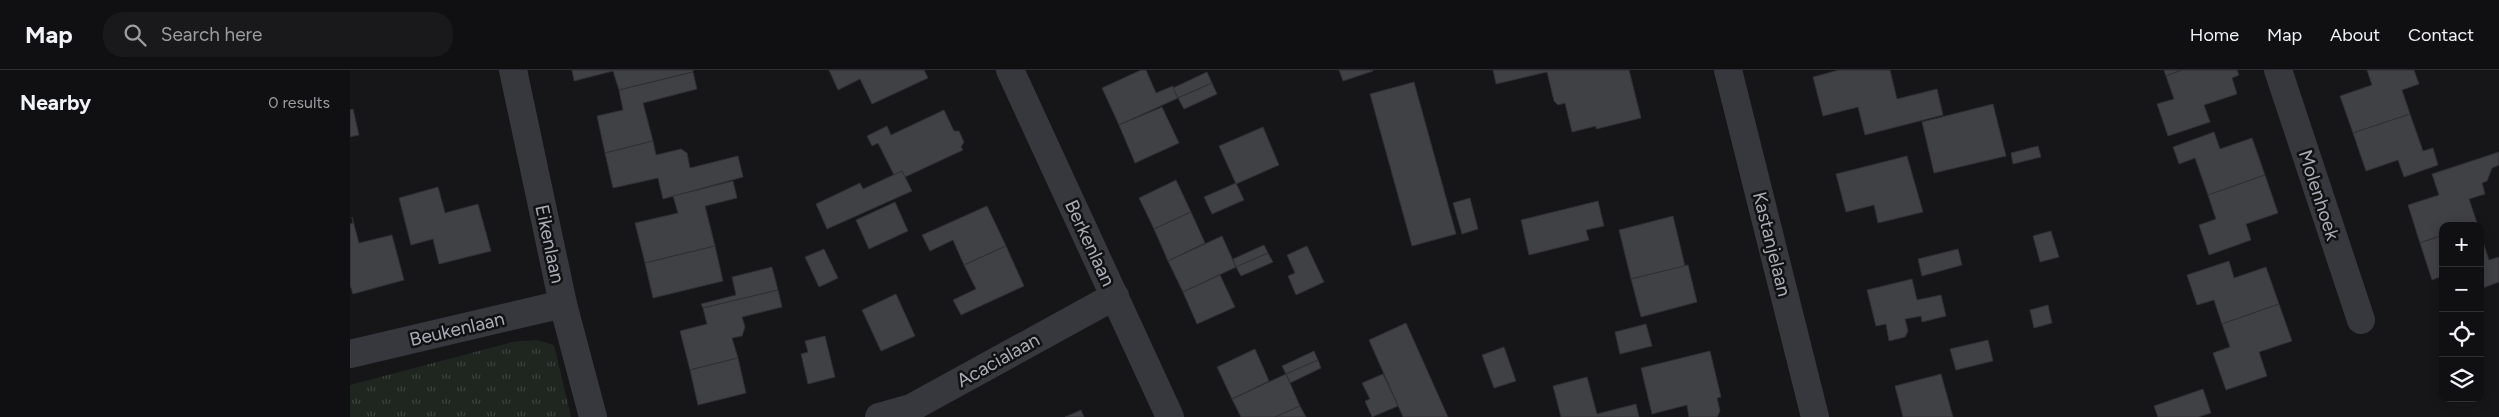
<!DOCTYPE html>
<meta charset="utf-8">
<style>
body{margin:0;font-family:Figtree,sans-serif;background:#19191b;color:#f1f3f6}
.controls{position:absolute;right:15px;bottom:15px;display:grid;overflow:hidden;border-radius:10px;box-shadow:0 2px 12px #0003}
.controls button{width:45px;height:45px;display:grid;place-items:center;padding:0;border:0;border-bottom:1px solid #303032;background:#101012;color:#f1f3f6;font:25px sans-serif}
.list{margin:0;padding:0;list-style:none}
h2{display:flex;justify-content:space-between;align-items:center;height:65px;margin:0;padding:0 20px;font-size:21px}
h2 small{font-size:16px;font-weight:400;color:#9c9d9f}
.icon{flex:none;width:28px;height:28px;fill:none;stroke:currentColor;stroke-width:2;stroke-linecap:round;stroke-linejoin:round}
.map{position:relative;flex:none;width:2149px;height:347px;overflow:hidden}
header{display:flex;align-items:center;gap:30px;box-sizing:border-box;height:70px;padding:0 25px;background:#101012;border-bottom:1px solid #303032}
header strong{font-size:24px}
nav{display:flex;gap:28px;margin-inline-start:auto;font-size:18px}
.search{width:350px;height:45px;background:#19191b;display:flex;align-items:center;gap:12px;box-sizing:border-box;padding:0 18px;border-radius:20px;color:#9c9d9f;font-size:19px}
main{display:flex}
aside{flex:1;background:#101012}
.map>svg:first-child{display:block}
.grass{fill:url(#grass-tufts)}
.building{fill:#404145;stroke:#303034}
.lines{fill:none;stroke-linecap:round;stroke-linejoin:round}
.street{stroke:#37383d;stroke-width:28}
.labels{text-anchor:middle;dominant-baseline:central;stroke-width:5;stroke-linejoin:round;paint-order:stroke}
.street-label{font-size:19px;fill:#a8adb8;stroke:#111113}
</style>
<header>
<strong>Map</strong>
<div class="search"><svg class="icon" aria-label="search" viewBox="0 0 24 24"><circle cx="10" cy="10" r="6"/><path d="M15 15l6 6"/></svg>Search here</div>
<nav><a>Home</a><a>Map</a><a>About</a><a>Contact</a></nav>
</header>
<main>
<aside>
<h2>Nearby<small>0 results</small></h2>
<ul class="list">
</ul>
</aside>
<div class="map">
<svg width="2149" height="347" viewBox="0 0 2149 347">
<defs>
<pattern id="grass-tufts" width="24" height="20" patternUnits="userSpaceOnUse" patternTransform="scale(1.25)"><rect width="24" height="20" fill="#1e261f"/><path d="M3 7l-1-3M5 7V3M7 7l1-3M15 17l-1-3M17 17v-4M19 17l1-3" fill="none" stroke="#3c433d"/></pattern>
</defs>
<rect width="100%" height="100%" fill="#161618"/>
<!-- grass -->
<polygon class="grass" points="187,270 204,275 221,347 0,347 0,315 163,272"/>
<!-- building -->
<g class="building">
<polygon points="222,0 343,0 343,2 269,20 263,1 224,11"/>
<polygon points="479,0 574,0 578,8 522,34 510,9 488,20"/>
<polygon points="791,0 796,0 806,23 823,16 828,28 769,55 752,18"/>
<polygon points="989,0 1023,0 1023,1 993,11"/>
<polygon points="1143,0 1279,0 1291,48 1246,59 1246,56 1222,62 1215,33 1208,35 1204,31 1197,2 1146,14"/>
<polygon points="1489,0 1540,0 1547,29 1587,19 1593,45 1515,65 1508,37 1473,46 1463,7"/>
<polygon points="1814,0 1832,0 1816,6"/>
<polygon points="1832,0 1887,0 1889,5 1882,8 1887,24 1854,35 1860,52 1818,66 1807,34 1824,29 1816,6"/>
<polygon points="2017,0 2064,0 2069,14 2052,20 2060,44 2003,63 1990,26 2022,15"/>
<polygon points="343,2 347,19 293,33 303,71 255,83 247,46 273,40 269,20"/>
<polygon points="857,2 862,13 828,28 823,18"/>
<polygon points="1064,12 1106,164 1062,176 1020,24"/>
<polygon points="862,13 867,24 834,39 828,28"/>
<polygon points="1643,34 1656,86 1584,103 1572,52"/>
<polygon points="812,37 829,73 785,93 769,55"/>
<polygon points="3,39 9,65 0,67 0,40"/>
<polygon points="594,40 604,61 609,61 614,72 611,77 613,80 555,107 552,101 544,105 528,73 522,76 517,66 537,56 541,65"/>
<polygon points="2060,44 2073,81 2083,78 2088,95 2054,107 2048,90 2016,101 2003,63"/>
<polygon points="913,57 929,95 886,114 869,76"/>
<polygon points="1864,62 1870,79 1902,68 1915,105 1858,125 1845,88 1829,94 1823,77"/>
<polygon points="303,71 306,85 331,79 337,83 340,98 388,86 393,107 313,129 308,108 263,118 255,83"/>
<polygon points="1688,76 1691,87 1663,94 1661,83"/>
<polygon points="2149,82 2149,95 2142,98 2137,111 2132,113 2135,124 2119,129 2127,153 2119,156 2093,156 2093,165 2070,173 2058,135 2089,125 2082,104"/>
<polygon points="1557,86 1573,142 1528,153 1524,135 1496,142 1486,104"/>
<polygon points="552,101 562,121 477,159 466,134 510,113 513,119"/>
<polygon points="1915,105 1928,143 1896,154 1901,170 1859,185 1849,155 1866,149 1858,125"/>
<polygon points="826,110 841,142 804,159 789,128"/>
<polygon points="383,111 387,128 355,136 365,176 295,193 285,153 328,143 323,126"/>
<polygon points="886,113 894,130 862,144 854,127"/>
<polygon points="88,117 95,143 128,134 141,181 89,194 83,169 61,175 49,128"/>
<polygon points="1120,128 1128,159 1112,164 1103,133"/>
<polygon points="1248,131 1254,156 1236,160 1239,170 1179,185 1171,150"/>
<polygon points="545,132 558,161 519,179 506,150"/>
<polygon points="637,136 656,176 614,195 603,170 580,181 572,165"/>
<polygon points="841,142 855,173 818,191 804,159"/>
<polygon points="1323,146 1335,196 1281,209 1269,160"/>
<polygon points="2,147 9,173 42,165 54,210 3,224 0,215 0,154 3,153"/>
<polygon points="1701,161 1709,187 1690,192 1683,166"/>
<polygon points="2130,163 2139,190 2149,187 2149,212 2130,219"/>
<polygon points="2093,165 2093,206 2082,210 2070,173"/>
<polygon points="872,166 886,197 833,222 818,191"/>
<polygon points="914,175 918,183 886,197 883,189"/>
<polygon points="365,176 373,211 303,228 295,193"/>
<polygon points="656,176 674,216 611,245 603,230 626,219 614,195"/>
<polygon points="957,176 974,212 946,225 938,206 945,203 937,185"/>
<polygon points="474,179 488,208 469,217 455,187"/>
<polygon points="1608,179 1612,195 1572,206 1568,189"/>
<polygon points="918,183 923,192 891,206 886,197"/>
<polygon points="1879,191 1884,208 1916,197 1929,234 1872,254 1864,230 1847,235 1837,205"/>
<polygon points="1338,195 1347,232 1291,247 1281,209"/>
<polygon points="422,197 428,220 353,238 351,234 386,225 382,207"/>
<polygon points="870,205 885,237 847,254 833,222"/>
<polygon points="1562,209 1567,230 1591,225 1596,246 1572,252 1571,246 1555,249 1558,261 1555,267 1539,271 1536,254 1526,256 1517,220"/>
<polygon points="428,220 432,237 392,247 395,257 392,266 382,268 388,288 340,300 330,261 357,254 353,238"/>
<polygon points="546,224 565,266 531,281 512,240"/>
<polygon points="1929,234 1942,271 1909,282 1917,306 1876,320 1863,283 1880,277 1872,254"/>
<polygon points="1698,235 1702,253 1684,258 1680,240"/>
<polygon points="1056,253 1098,347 1053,347 1019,270"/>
<polygon points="1296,254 1302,276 1270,284 1265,262"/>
<polygon points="475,266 485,307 458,314 451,284 458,282 455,271"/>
<polygon points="1638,270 1643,291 1606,300 1600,279"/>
<polygon points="1154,277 1166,311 1144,318 1132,285"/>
<polygon points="905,279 919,311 882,329 867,297"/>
<polygon points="964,281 968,290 936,304 932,296"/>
<polygon points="1360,281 1371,327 1367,328 1370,341 1367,347 1339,347 1337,335 1302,344 1291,298"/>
<polygon points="388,288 396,323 348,335 340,300"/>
<polygon points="968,290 971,298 940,313 936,304"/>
<polygon points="936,304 950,336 925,347 891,347 882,329"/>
<polygon points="1033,304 1048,336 1022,347 1015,331 1020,329 1012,313"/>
<polygon points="1591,304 1603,347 1553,347 1545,316"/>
<polygon points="1237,307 1247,344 1286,334 1289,347 1211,347 1203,316"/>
<polygon points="1853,319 1861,343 1848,347 1808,347 1804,336"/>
<polygon points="950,336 956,347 925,347"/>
<polygon points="731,340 734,347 715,347"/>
</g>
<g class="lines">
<!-- street -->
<g class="street">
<polyline points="163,0 213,234 243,347"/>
<polyline points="660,0 820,347"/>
<polyline points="1378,0 1465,347"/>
<polyline points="1928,0 2011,250"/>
<polyline points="0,284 213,234"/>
<polyline points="529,347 561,338 765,226"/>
</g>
</g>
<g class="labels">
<!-- street labels -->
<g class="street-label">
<text transform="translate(1969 125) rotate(72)">Molenhoek</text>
<text transform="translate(740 173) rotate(65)">Berkenlaan</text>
<text transform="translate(200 174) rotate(78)">Eikenlaan</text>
<text transform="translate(1422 174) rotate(76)">Kastanjelaan</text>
<text transform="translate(107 259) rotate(-13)">Beukenlaan</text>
<text transform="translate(648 290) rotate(-29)">Acacialaan</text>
</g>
</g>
</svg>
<div class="controls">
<button>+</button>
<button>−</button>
<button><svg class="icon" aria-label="locate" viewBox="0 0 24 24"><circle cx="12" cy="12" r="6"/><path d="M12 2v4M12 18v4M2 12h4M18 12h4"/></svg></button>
<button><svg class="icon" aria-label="layers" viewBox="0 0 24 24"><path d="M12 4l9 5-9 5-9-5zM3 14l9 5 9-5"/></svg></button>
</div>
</div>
</main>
